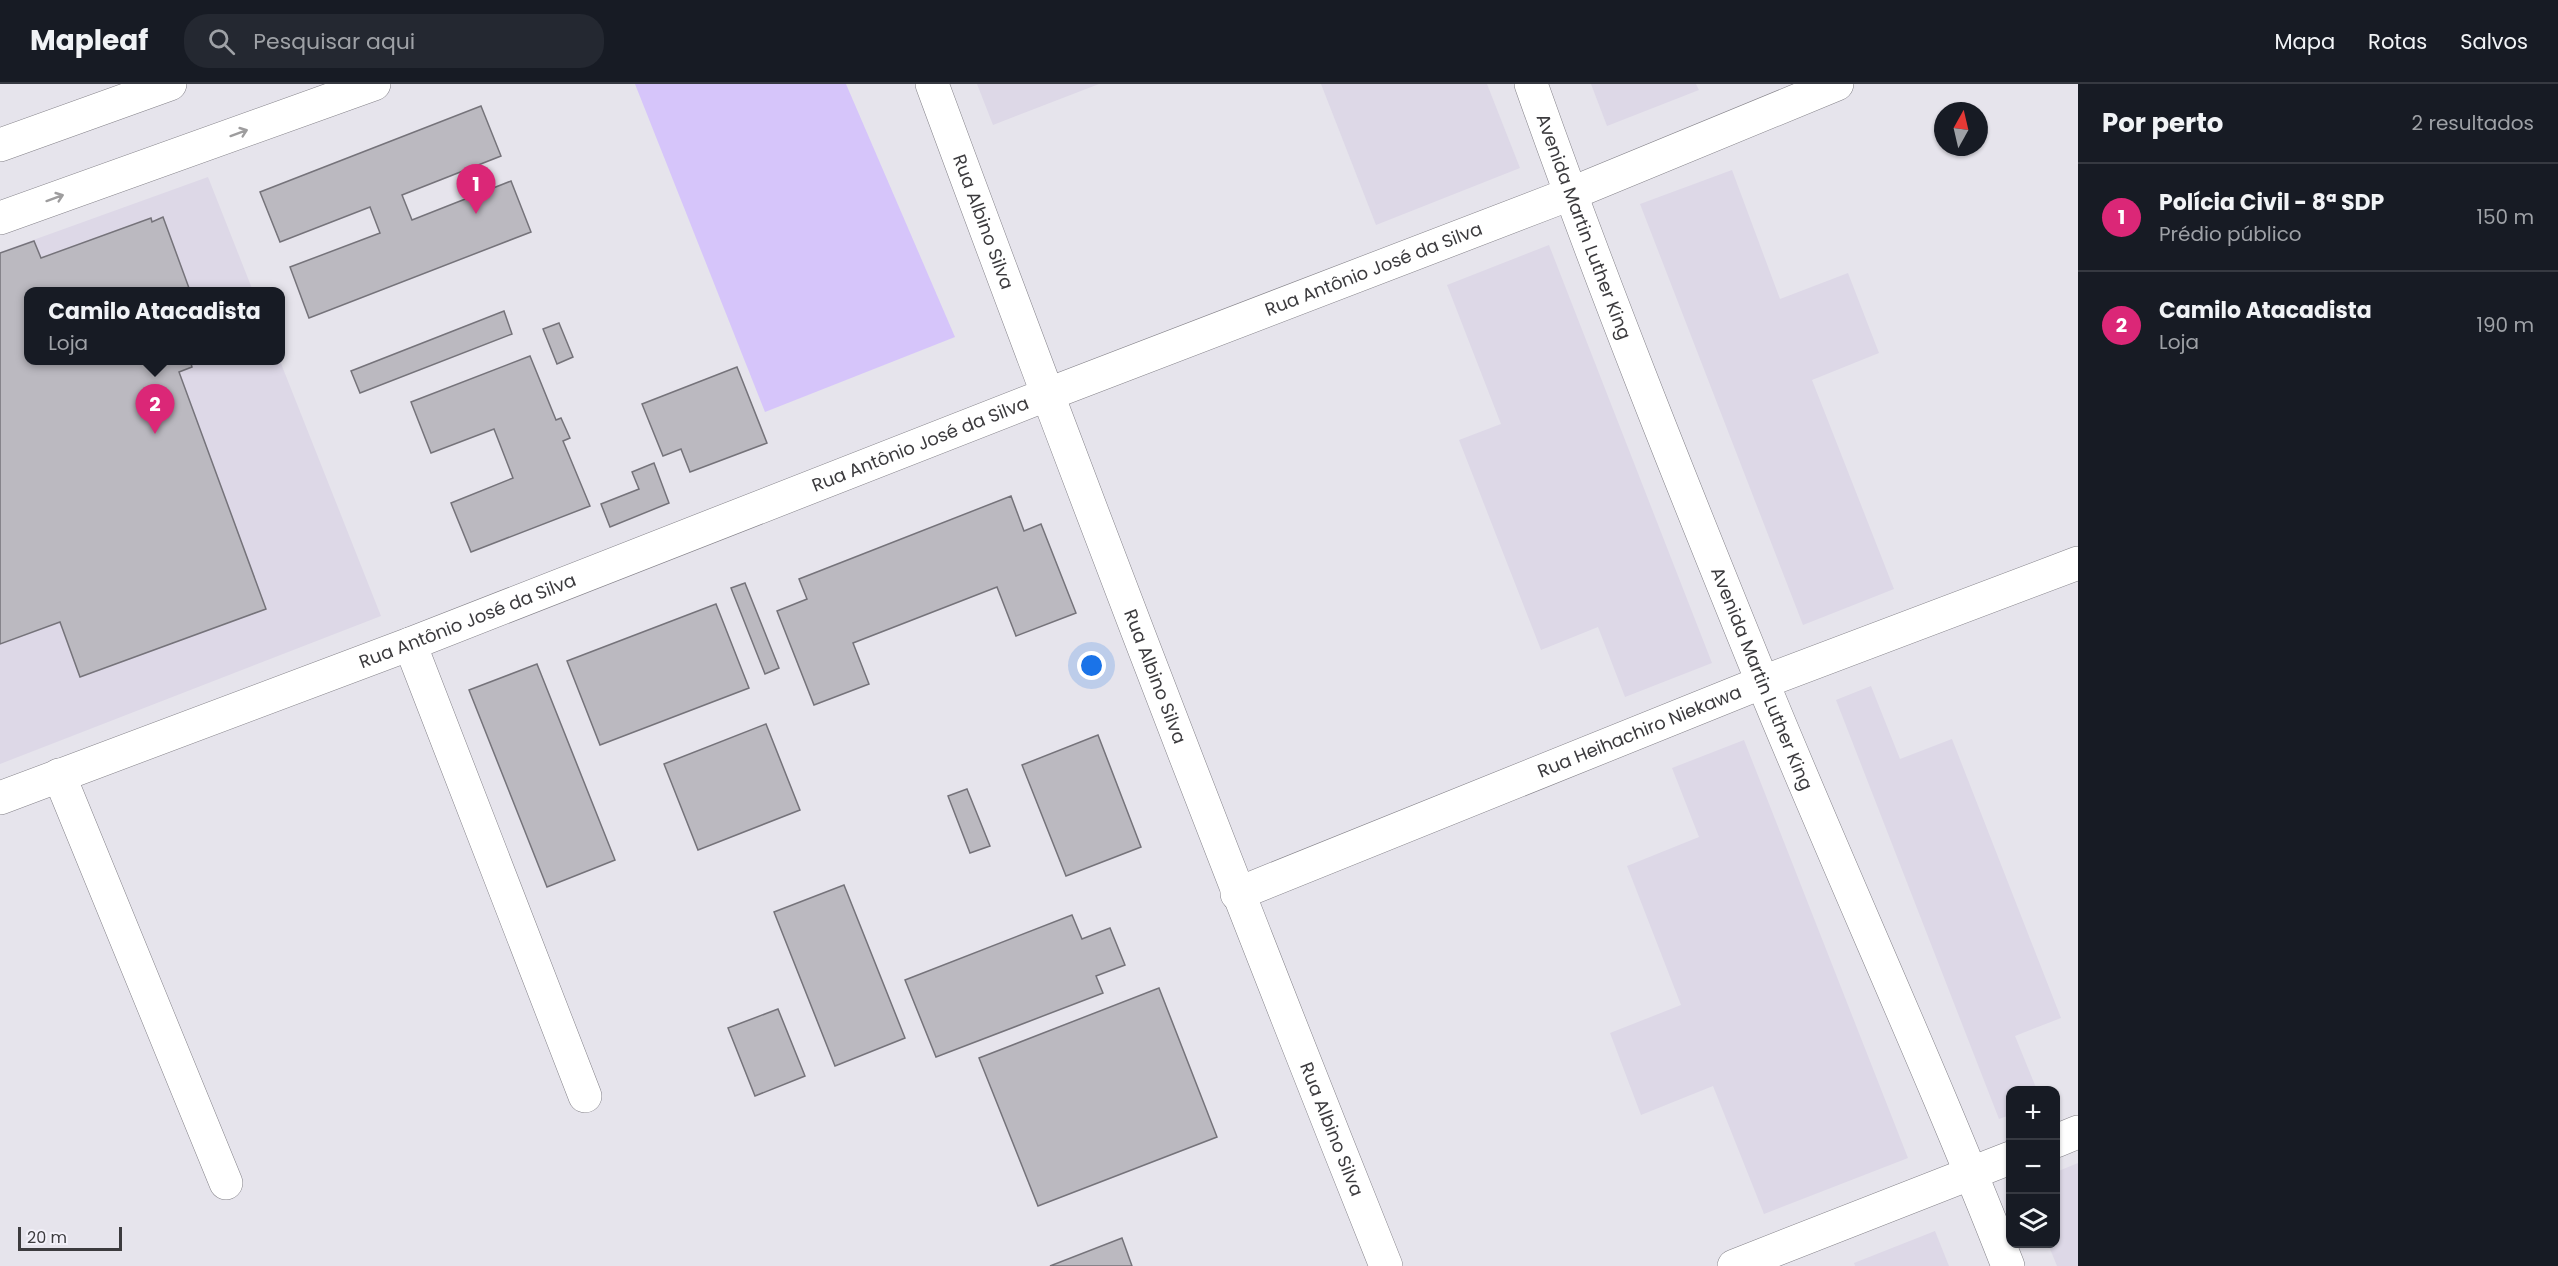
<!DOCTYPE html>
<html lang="pt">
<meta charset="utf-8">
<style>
:root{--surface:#171b24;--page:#242831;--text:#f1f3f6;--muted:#9ea1a6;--line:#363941;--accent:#db2777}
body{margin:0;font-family:Poppins,sans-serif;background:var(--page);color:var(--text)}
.controls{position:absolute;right:18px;bottom:18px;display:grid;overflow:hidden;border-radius:12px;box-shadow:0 2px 4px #0004}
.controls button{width:54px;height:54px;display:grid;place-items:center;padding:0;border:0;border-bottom:2px solid var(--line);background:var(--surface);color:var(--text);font:30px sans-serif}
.compass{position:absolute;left:1934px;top:18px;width:54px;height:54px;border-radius:50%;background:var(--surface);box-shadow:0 2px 4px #0004;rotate:8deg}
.scale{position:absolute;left:18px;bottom:15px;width:104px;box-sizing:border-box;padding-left:6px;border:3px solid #3c3b3e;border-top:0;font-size:16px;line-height:21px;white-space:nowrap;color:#3c3b3e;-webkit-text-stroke:4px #f3f1f9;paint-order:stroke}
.you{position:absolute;left:1092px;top:582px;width:21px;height:21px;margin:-15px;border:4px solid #fff;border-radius:50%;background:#1a73e8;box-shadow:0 0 0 9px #1a73e833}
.badge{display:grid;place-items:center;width:39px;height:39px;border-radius:50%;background:var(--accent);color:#fff;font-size:20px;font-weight:700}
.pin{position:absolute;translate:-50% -50px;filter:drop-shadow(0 2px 3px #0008)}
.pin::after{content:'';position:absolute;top:32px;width:21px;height:18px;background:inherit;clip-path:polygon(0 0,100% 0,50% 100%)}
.popup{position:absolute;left:24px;top:203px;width:261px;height:78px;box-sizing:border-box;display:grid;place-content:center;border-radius:12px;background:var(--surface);filter:drop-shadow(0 2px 4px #0005);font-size:20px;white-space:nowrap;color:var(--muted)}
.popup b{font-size:22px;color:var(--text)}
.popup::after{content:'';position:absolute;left:50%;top:100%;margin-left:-12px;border:12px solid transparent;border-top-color:var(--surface)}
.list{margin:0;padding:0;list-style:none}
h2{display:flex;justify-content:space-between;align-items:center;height:78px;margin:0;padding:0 24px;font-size:26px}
h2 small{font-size:20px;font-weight:400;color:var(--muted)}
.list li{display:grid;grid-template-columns:39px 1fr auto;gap:18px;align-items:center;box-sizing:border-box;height:108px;padding:0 24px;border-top:2px solid var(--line)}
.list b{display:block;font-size:22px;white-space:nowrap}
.list p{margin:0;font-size:20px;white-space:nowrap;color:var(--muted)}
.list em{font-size:20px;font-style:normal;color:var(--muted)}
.icon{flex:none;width:33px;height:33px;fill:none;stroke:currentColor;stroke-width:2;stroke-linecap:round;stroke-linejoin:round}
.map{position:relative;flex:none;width:2078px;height:1182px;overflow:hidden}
header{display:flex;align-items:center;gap:36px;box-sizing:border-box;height:84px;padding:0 30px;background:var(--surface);border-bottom:2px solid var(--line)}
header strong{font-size:28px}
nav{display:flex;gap:33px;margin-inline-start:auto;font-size:21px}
.search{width:420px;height:54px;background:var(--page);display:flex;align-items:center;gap:15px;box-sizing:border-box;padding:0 21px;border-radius:24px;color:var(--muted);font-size:22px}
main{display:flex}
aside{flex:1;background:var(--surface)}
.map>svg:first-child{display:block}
</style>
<header>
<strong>Mapleaf</strong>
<div class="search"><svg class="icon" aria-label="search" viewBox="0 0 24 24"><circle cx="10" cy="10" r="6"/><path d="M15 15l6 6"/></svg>Pesquisar aqui</div>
<nav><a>Mapa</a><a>Rotas</a><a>Salvos</a></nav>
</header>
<main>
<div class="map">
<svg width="2078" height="1182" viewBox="0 0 2078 1182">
<rect width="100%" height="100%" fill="#e6e4ec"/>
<!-- built -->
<g fill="#ddd8e7">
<polygon points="977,0 1099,0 993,41"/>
<polygon points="1321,0 1487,0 1520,84 1376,141"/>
<polygon points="1591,0 1696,0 1699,6 1607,42"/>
<polygon points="1732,86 1780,215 1848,189 1879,269 1812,296 1894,505 1803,541 1640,120"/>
<polygon points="208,93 253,207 29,208 29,276 280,277 381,532 0,680 0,168"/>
<polygon points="1549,161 1712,579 1625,613 1598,543 1541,566 1459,356 1501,340 1447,201"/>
<polygon points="1871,602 1900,675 1952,655 2061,934 2015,952 2037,1006 2010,1006 2010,1031 1999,1035 1836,616"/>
<polygon points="1744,656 1908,1074 1764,1130 1713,1002 1641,1031 1610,949 1681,921 1627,782 1699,753 1672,684"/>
<polygon points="2078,1079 2078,1182 2057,1182 2048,1160 2056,1160 2056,1088"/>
<polygon points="1935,1147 1949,1182 1855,1182 1854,1179"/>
</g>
<!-- green -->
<polygon fill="#d6c5fa" points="635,0 846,0 955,253 765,328"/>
<!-- building -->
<g fill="#bbb9c0" stroke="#75737a" stroke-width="1.5">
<polygon points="481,22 501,72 402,111 412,136 511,97 531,148 309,234 290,183 380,149 370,123 280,158 260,108"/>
<polygon points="163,133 189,204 179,208 29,208 29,276 190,276 192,283 179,288 266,525 80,593 60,538 0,560 0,169 34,157 41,174 151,134 152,138"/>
<polygon points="504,227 512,250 360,309 351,287"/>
<polygon points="559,239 573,273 557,280 543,245"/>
<polygon points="530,272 556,336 561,334 570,354 563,357 590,422 471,468 451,419 513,394 494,345 431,369 411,318"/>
<polygon points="737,283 767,359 690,388 681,365 663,372 642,320"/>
<polygon points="654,379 669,419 610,443 601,420 639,405 632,388"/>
<polygon points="1011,412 1024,447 1041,440 1076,529 1016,552 997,503 853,559 869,600 814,621 777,527 807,515 799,495"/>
<polygon points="745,499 779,584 765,590 731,504"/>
<polygon points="716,520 749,604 600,661 567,577"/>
<polygon points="537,580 615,776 547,803 469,606"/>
<polygon points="766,640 800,726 698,766 664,680"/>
<polygon points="1098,651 1141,763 1066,792 1022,681"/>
<polygon points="967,705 990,762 970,769 948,712"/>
<polygon points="844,801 905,954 835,982 774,828"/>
<polygon points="1072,831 1082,855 1110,844 1125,881 1096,892 1103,909 936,973 905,896"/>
<polygon points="1159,904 1217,1053 1038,1122 979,974"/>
<polygon points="778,925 805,992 755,1012 728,944"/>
<polygon points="1122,1154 1132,1182 1050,1182"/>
</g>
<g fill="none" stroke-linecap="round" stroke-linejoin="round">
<defs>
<g id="minor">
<path id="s1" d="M932 0C1078 396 1229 790 1386 1182"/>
<polyline points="410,560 585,1012"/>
<polyline points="59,691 226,1099"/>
<path id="s2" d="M0 714 410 560 1046 311 1570 110 1837 0"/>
<path id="s3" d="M1237 810 1763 598 2078 479"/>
<polyline points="2056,1057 2078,1048"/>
<polyline points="1734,1182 2010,1074"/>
</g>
<polyline id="tertiary" points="0,134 374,0"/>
<g id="secondary">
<path id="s4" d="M1531 0C1602 201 1682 400 1762 597 1842 793 1931 985 2008 1182"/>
</g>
<polyline id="primary" points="0,61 170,0"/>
</defs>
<!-- minor casing -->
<use href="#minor" stroke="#838188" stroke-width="34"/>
<!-- tertiary casing -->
<use href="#tertiary" stroke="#838188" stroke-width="34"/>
<!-- secondary casing -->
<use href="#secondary" stroke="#838188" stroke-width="34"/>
<!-- primary casing -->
<use href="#primary" stroke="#838188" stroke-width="34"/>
<!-- minor -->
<use href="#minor" stroke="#fff" stroke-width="33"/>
<!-- tertiary -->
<use href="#tertiary" stroke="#fff" stroke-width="33"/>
<!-- secondary -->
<use href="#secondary" stroke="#fff" stroke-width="33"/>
<!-- primary -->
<use href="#primary" stroke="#fff" stroke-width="33"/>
</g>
<!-- one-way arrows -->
<defs><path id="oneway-shaft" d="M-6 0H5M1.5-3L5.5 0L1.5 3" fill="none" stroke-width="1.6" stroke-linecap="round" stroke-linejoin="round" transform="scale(1.5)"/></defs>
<g stroke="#9e9d9e">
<use href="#oneway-shaft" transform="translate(239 49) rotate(-20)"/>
<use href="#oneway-shaft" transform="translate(55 114) rotate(-20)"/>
</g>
<g text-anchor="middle" stroke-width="4.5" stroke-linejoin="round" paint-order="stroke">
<!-- street labels -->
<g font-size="18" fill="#3c3b3e" stroke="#f3f1f9">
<text dy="6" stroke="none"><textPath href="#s1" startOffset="147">Rua Albino Silva</textPath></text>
<text dy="6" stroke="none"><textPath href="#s4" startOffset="152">Avenida Martin Luther King</textPath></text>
<text dy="6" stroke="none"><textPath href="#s2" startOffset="1472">Rua Antônio José da Silva</textPath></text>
<text dy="6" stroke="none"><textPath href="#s2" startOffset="986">Rua Antônio José da Silva</textPath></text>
<text dy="6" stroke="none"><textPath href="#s2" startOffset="500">Rua Antônio José da Silva</textPath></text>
<text dy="6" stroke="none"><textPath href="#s1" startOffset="633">Rua Albino Silva</textPath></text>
<text dy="6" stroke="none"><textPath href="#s4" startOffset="638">Avenida Martin Luther King</textPath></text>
<text dy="6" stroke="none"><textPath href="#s3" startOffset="434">Rua Heihachiro Niekawa</textPath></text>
<text dy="6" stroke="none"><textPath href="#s1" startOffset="1119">Rua Albino Silva</textPath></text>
</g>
</g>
</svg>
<div class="controls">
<button>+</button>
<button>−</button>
<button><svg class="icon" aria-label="layers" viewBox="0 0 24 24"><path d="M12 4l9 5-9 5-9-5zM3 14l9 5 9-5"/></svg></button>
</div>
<svg class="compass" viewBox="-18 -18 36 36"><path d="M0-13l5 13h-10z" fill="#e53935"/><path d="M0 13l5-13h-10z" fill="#9ea1a6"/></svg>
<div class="scale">20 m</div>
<div class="you"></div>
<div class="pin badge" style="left:476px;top:130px">1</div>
<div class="pin badge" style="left:155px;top:350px">2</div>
<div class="popup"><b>Camilo Atacadista</b>Loja</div>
</div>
<aside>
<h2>Por perto<small>2 resultados</small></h2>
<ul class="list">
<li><span class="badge">1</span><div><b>Polícia Civil - 8ª SDP</b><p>Prédio público</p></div><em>150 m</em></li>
<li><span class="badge">2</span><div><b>Camilo Atacadista</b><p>Loja</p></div><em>190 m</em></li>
</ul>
</aside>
</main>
